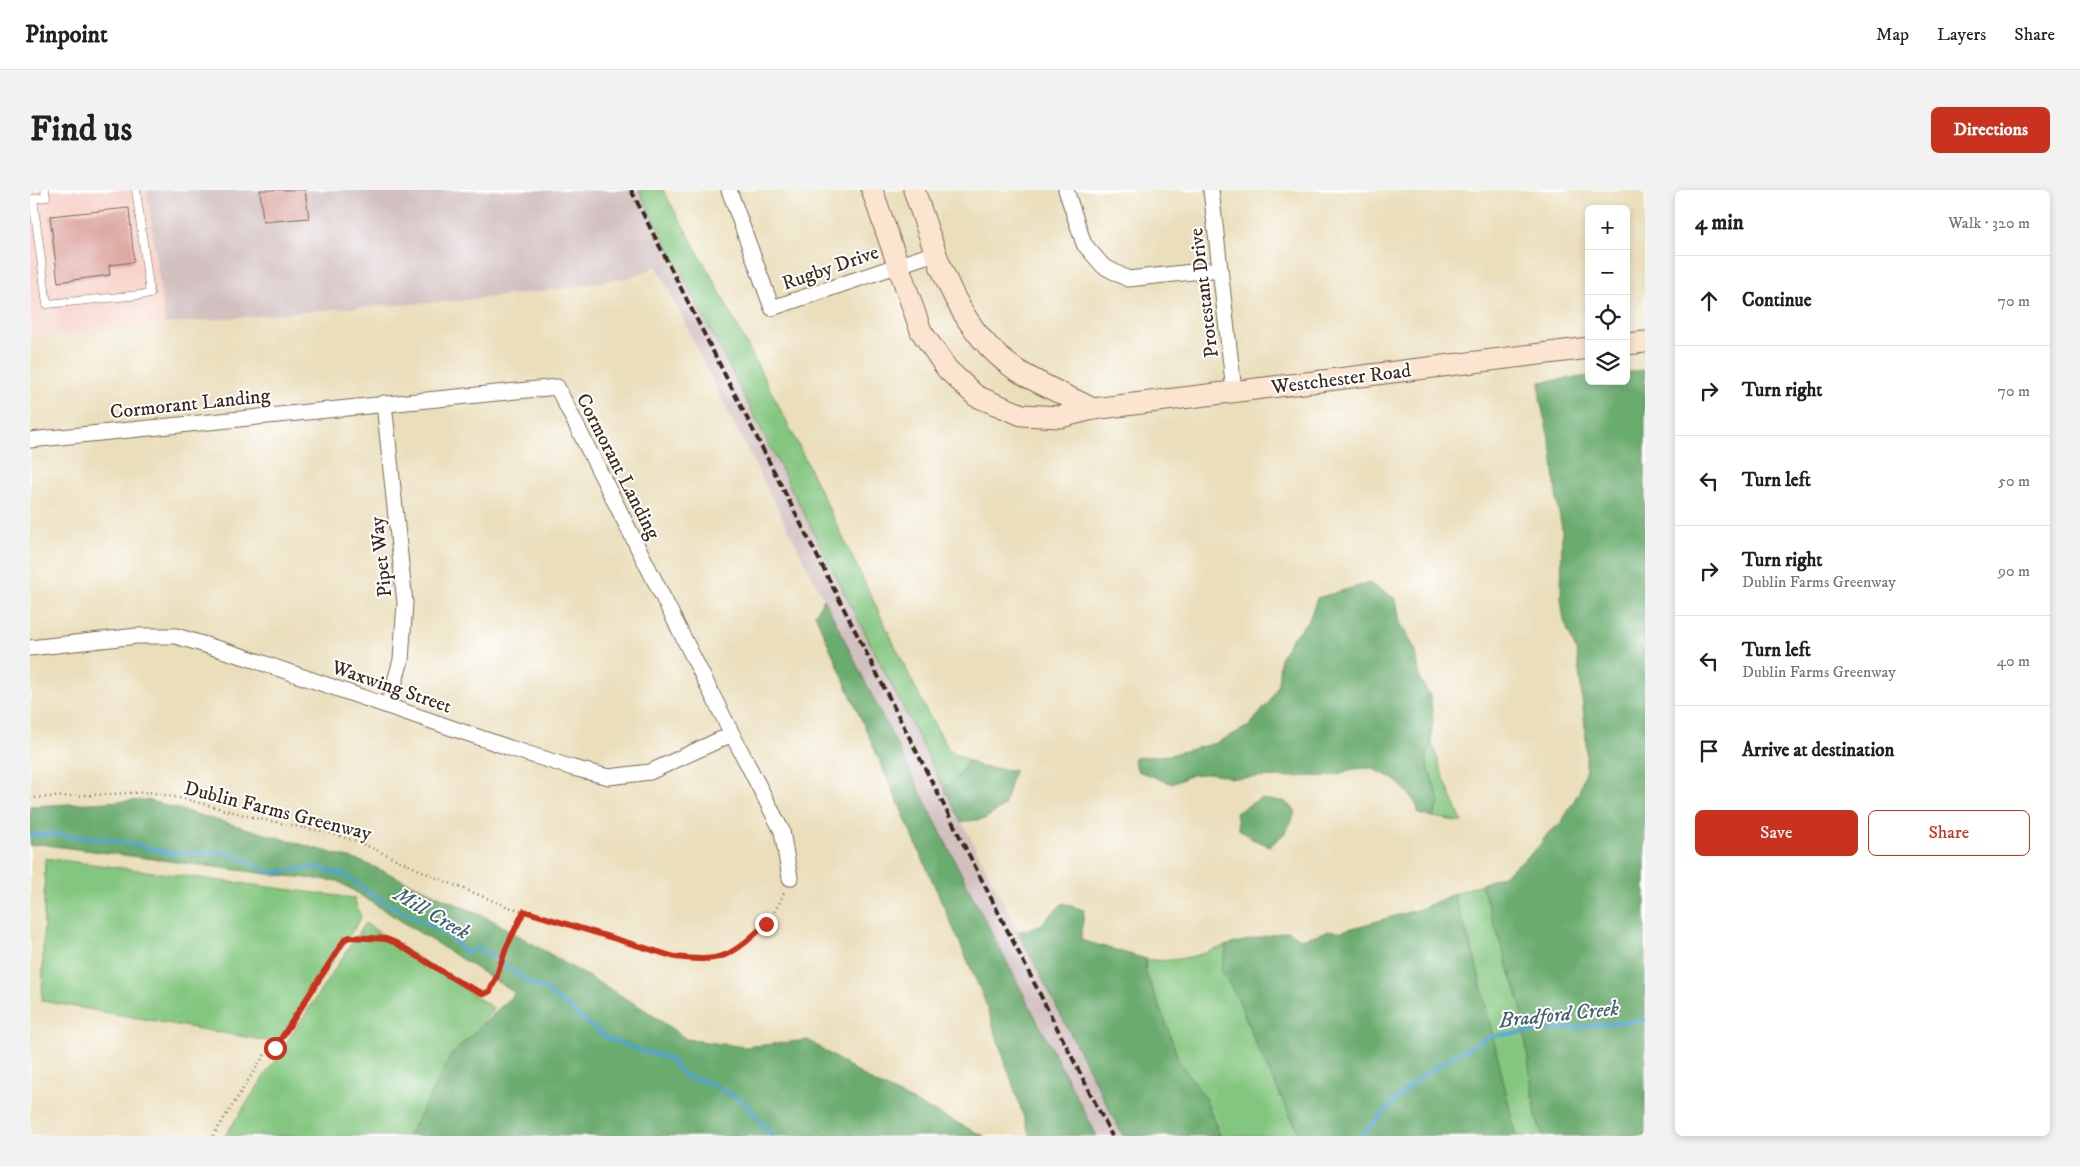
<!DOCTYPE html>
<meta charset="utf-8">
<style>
:root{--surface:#fff;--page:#f2f2f2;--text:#202124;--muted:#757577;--line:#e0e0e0;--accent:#c8321e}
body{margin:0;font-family:"IM FELL DW Pica",serif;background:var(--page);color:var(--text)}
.controls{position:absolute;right:15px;top:15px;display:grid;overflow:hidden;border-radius:8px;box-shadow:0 2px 8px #0003}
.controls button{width:45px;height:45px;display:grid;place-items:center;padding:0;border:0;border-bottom:1px solid var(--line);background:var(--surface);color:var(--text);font:25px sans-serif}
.stop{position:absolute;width:15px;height:15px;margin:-11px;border:4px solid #c8321e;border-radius:50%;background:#fff}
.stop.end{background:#c8321e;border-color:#fff;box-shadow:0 1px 5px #0008}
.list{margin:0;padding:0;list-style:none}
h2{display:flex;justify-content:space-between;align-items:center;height:65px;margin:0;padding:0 20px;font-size:21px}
h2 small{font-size:16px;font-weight:400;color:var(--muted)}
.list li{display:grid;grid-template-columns:32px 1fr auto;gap:15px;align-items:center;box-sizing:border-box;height:90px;padding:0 20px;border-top:1px solid var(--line)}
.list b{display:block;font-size:19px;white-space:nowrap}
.list p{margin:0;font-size:16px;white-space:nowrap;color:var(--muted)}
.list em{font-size:16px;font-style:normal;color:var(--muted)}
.actions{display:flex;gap:10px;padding:15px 20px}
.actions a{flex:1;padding:11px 0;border:1px solid var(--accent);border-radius:8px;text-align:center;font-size:18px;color:var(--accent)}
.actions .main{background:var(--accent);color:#fff}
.icon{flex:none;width:28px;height:28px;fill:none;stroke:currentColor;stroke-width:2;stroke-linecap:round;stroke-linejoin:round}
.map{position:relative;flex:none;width:1615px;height:946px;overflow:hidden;border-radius:8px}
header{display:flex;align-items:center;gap:30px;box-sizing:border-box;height:70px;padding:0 25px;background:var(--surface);border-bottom:1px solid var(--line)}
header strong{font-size:24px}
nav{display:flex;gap:28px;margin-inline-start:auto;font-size:18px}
.intro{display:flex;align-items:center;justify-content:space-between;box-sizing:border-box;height:120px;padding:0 30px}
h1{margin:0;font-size:35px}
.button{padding:12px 22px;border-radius:8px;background:var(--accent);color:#fff;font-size:18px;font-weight:700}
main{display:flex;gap:30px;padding:0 30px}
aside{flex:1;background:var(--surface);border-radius:8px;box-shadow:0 2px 8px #0003}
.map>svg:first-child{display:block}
</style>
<header>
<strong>Pinpoint</strong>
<nav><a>Map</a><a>Layers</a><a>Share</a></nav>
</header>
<div class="intro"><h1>Find us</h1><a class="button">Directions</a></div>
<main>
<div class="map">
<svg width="1615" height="946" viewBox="0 0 1615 946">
<rect width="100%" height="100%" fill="#fff"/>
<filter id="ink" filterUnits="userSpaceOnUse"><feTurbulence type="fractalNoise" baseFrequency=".02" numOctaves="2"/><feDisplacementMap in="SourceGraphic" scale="10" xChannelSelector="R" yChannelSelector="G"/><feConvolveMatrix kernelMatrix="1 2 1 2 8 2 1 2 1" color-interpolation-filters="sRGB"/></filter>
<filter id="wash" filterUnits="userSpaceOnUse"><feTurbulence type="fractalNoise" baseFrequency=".0096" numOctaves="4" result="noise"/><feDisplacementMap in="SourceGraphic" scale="20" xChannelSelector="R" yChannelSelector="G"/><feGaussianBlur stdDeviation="1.12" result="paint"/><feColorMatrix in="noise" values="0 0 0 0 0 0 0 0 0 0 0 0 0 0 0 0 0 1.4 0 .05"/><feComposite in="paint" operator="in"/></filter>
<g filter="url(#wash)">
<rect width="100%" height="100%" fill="#eadebb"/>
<!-- built -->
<polygon fill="#f7d1c8" points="0,0 117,0 135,134 0,148"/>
<!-- industrial -->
<polygon fill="#d2bfc0" points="117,0 609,0 1093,946 1067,946 940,701 850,518 700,226 627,76 605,86 539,98 429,111 305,119 135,134"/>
<!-- green -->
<g fill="#83c67f" stroke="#5f784e">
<polygon points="609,0 633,0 684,91 762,242 897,522 920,561 939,571 928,587 914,598"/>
<polygon points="1401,550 1415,591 1432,632 1403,627 1410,612 1396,571"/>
<polygon points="15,668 324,708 331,728 249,853 12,811"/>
<polygon points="1451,694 1491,816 1506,928 1513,946 1486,946 1444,765 1423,704"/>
<polygon points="335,733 463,818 377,946 195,946"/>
<path d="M1197 755 1191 780 1209 811 1228 859 1270 946H1190L1174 906 1149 872 1136 833 1115 781 1116 769C1141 774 1173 765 1197 755Z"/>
</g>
<!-- forest -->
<g fill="#6aab6e" stroke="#526a46">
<polygon points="1615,180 1615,946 1513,946 1506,928 1491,816 1451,694 1471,686 1493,671 1508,657 1518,643 1531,633 1549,602 1556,578 1556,546 1547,463 1534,431 1531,408 1532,339 1527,312 1522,261 1510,210 1510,192 1559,186 1559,191 1596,191 1596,182"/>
<polygon points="1339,393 1366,409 1370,432 1386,461 1390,490 1400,505 1403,529 1401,550 1396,571 1410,612 1403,627 1389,624 1386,614 1378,603 1364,589 1341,578 1323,579 1301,586 1202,588 1182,583 1162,585 1142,594 1108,581 1103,568 1139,565 1186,553 1219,536 1240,511 1248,495 1250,468 1262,448 1279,430 1287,408"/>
<polygon points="794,409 940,701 1067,946 1000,946 953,806 785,424"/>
<polygon points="939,571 951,577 984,580 974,616 955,629 931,632 914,598 928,587"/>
<path d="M1229 609C1238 609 1245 612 1254 611L1266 621 1255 643 1240 656 1222 649 1209 639 1206 623Z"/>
<polygon points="117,610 333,672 462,730 617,821 656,849 715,857 778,850 843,892 954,946 378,946 422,864 485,803 308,691 245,685 9,654 0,656 0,616"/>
<polygon points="1423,704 1444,765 1486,946 1270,946 1228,859 1209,811 1191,780 1197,755 1258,741 1271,749 1299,741 1312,741 1393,718"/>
<polygon points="1033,713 1054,720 1051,750 1116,769 1115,781 1136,833 1149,872 1174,906 1190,946 1093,946 988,742 1010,735"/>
</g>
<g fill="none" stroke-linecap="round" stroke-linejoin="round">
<!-- stream -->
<g stroke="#53a3cd" stroke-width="4">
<polyline points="0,645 26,644 87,651 140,663 198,663 243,683 284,677 317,686 345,707 419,746 435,763 448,758 505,796 515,799 577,848 612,861 638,868 655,886 681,894 713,911 742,946"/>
<polyline points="1331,946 1383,893 1422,866 1461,846 1615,830"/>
</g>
</g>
<g id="blocks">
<!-- building -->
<g fill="#dea8a3">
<polygon points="230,0 275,0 279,28 233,32"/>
<polygon points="99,18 104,72 79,75 80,85 28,92 20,26"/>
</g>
</g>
</g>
<g filter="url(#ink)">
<use href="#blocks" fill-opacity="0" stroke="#786955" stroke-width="1"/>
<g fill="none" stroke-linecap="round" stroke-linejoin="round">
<defs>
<polyline id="lane" points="15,0 16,7 3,9 17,114 120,104 106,0"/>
<g id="street">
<polyline points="699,0 742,118 905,63"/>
<polyline points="1036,0 1054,54 1073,76 1098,89 1190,79"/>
<polyline points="1181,0 1204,201"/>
<polyline points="354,213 375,413 371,470 358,516"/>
<polyline points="0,250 527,197 702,544 752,641 760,688"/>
<polyline points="0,458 107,446 146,446 215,467 480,558 543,578 579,587 620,582 702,544"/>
</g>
<g id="secondary">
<polyline points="842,0 891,141 917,179 946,206 992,225 1030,227 1063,219 1559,158"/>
<path d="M884 0C907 66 924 137 985 179 1008 194 1038 206 1063 219"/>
<polyline points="1596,154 1615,152"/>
</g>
</defs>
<!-- lane casing -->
<use href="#lane" stroke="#786955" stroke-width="9"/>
<!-- street casing -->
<use href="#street" stroke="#786955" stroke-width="17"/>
<!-- secondary casing -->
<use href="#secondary" stroke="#786955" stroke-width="23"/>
<!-- path -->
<g stroke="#786955" stroke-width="2.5" stroke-dasharray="1 4" stroke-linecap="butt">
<path d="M0 608 119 602 155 609 229 629 296 642 329 652 407 688 476 716 645 767C659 769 674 772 688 769 717 760 744 728 755 701"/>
<path d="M183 946 235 864 245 858 315 749C330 743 351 748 366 753L429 792 454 804 460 801 466 788 477 758 494 721"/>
</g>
<!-- lane -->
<use href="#lane" stroke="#fff" stroke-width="8"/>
<!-- street -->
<use href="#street" stroke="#fff" stroke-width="15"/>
<!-- secondary -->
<use href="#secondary" stroke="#fce5d0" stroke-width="21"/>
<!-- rail -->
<polyline stroke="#3b2a1e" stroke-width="4" stroke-dasharray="8 4" stroke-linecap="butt" points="601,0 1082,946"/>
</g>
</g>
<g fill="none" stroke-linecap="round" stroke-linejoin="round" filter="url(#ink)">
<!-- route -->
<path stroke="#c8321e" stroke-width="6" d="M245 858 315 749 320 747 356 749 366 753 429 792 454 804 460 801 466 788 476 758 494 721 645 767C693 773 701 766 736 734"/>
</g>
<g text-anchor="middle" stroke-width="4" stroke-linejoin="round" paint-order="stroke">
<!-- street labels -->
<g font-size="20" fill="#3b2a1e" stroke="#fff">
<text transform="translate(800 77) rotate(-19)" y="7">Rugby Drive</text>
<text transform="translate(1173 103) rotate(-97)" y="7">Protestant Drive</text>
<text transform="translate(1311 188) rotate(-7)" y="7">Westchester Road</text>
<text transform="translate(160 213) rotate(-6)" y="7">Cormorant Landing</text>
<text transform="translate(589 276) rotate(63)" y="7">Cormorant Landing</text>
<text transform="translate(350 367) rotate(-96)" y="7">Pipet Way</text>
<text transform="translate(362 496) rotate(19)" y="7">Waxwing Street</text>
<text transform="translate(248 620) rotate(14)" y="7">Dublin Farms Greenway</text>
</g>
<!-- water labels -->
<g font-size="21" font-style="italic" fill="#46606d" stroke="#fff">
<text transform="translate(402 723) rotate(30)" y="7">Mill Creek</text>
<text transform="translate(1529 824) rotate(-6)" y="7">Bradford Creek</text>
</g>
</g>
</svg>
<div class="controls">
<button>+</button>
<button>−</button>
<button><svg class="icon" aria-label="locate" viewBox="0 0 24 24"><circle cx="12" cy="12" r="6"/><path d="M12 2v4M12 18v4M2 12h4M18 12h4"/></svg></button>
<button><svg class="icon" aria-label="layers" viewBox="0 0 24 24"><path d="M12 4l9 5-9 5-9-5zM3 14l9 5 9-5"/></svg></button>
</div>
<div class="stop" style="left:245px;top:858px"></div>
<div class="stop end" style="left:736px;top:734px"></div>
</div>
<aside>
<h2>4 min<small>Walk · 320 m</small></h2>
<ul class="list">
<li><svg class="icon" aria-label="ahead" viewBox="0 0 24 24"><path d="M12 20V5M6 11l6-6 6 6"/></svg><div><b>Continue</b></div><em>70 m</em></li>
<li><svg class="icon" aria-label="right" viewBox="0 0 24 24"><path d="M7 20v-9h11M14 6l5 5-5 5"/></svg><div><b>Turn right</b></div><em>70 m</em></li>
<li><svg class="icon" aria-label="left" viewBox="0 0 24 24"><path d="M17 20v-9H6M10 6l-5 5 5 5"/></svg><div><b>Turn left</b></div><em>50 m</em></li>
<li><svg class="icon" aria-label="right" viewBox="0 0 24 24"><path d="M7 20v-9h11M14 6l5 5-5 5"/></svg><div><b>Turn right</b><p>Dublin Farms Greenway</p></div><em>90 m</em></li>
<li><svg class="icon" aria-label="left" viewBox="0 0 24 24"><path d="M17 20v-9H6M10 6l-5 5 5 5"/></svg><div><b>Turn left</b><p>Dublin Farms Greenway</p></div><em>40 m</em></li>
<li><svg class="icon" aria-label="arrive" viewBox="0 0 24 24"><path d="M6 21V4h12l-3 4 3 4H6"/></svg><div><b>Arrive at destination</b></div></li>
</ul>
<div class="actions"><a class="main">Save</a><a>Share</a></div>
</aside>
</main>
